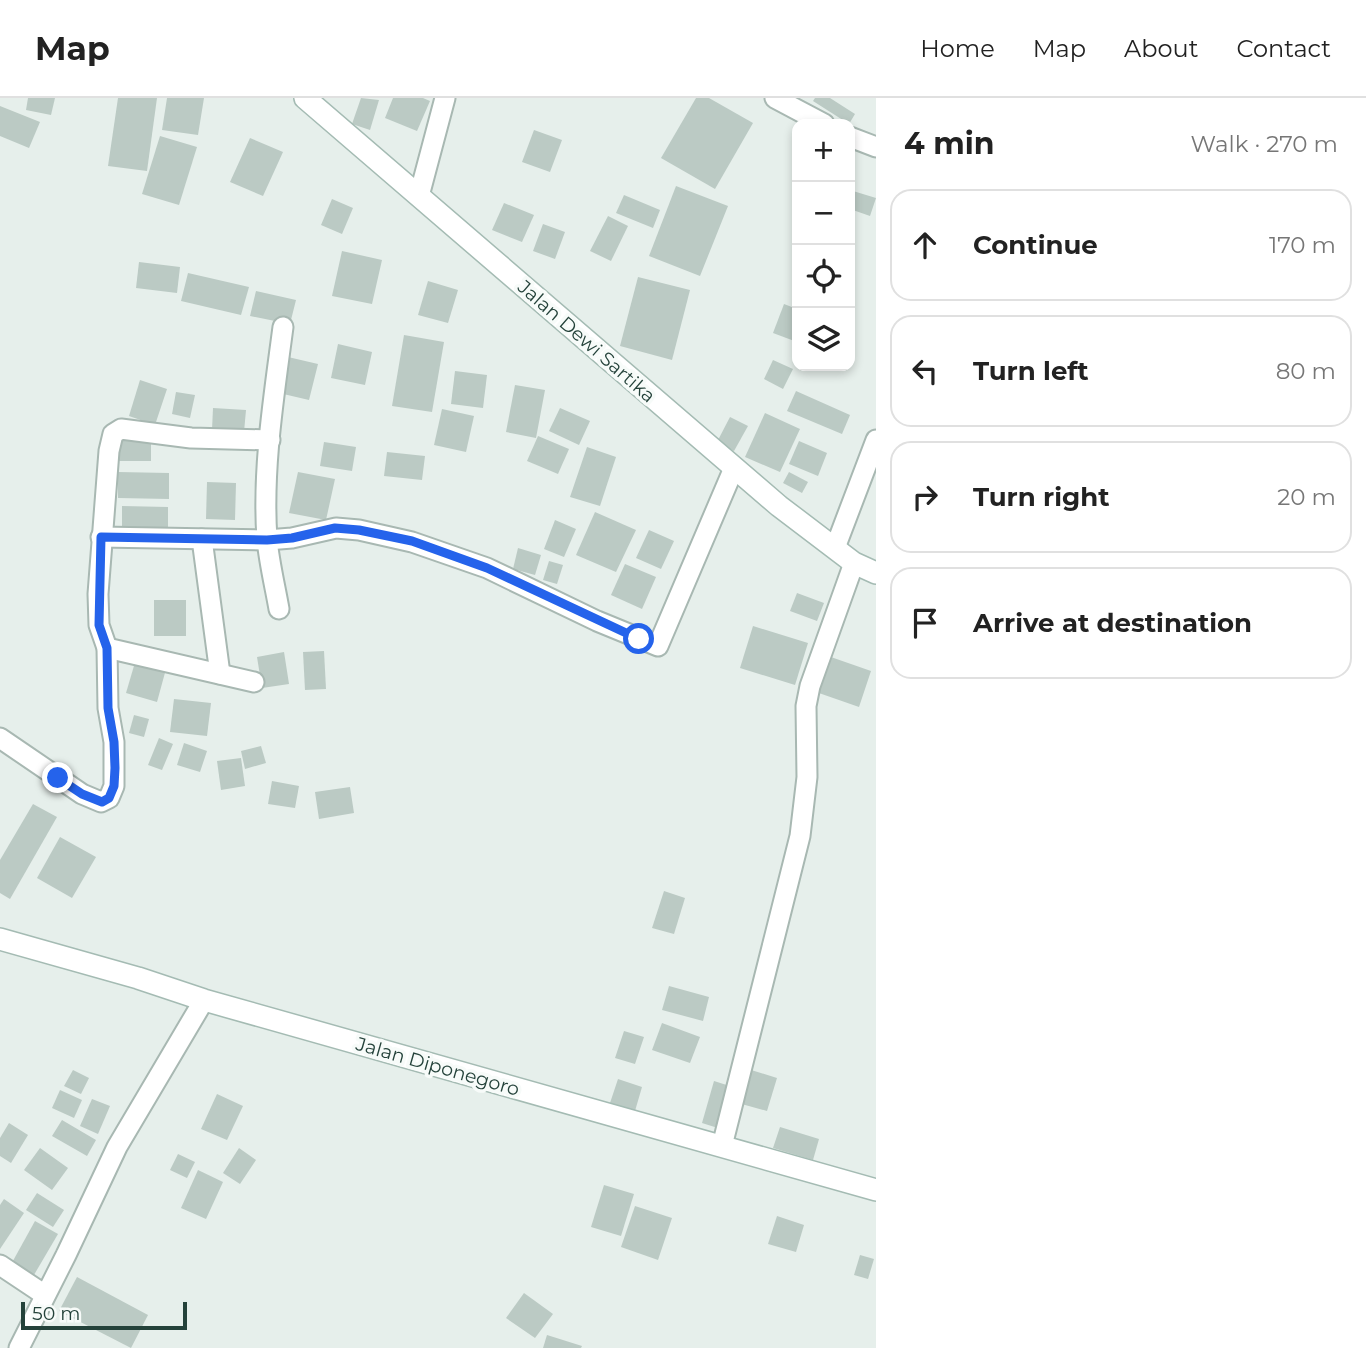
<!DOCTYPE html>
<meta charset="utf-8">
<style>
:root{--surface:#fff;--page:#f6f6f6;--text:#222;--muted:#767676;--line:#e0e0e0}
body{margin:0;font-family:Montserrat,sans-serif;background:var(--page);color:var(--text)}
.controls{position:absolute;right:21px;top:21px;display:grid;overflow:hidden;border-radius:14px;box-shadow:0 4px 10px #0003}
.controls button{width:63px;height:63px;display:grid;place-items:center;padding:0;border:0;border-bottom:2px solid var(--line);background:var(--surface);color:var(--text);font:35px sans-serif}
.scale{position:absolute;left:21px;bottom:18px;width:166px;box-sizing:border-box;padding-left:7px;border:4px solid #24423a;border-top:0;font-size:19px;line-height:24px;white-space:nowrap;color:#24423a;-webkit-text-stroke:5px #f7fbf9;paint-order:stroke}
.stop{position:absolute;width:21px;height:21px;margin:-16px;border:5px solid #2563eb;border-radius:50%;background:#fff}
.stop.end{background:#2563eb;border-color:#fff;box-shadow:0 2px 7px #0008}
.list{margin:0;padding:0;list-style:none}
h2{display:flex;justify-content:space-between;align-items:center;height:91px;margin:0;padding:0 28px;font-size:30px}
h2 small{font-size:23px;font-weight:400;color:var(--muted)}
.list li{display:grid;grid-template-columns:46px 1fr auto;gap:21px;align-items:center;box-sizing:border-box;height:112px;margin:0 14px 14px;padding:0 14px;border:2px solid var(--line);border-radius:21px}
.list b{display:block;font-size:26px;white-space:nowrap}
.list em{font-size:23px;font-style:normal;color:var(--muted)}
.icon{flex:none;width:38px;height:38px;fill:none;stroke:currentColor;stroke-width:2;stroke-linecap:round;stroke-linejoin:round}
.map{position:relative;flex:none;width:876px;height:1250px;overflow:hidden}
header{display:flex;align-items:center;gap:42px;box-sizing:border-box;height:98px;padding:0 35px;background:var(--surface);border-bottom:2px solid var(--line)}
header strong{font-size:33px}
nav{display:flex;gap:38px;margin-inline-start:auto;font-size:24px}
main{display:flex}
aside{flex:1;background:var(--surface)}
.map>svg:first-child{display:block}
</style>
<header>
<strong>Map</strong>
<nav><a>Home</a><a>Map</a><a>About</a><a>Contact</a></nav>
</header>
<main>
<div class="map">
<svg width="876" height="1250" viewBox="0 0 876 1250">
<rect width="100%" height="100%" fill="#e6efeb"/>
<!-- building -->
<g fill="#bbcac4">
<polygon points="28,0 55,0 51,17 26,12"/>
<polygon points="118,0 157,0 147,73 108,68"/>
<polygon points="167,0 204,0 198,37 162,32"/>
<polygon points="361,0 379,2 370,32 352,26"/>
<polygon points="393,0 423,0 430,3 417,33 385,20"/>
<polygon points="696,0 709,0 753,25 715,91 661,60"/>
<polygon points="815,0 830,0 855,16 849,26 813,3"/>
<polygon points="0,8 40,24 29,50 0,38"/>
<polygon points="534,32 562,42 550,74 522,64"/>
<polygon points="160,38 197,49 179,107 142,96"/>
<polygon points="250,40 283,54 263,98 230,84"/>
<polygon points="676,88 728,108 700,178 649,158"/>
<polygon points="853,93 876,100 870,118 850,111"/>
<polygon points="624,97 660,112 653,130 616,115"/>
<polygon points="332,101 353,110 342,136 321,127"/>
<polygon points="504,105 534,117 522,144 492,132"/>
<polygon points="608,118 628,128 611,163 590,153"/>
<polygon points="543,126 565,134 555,161 533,153"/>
<polygon points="342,153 382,162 372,206 332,198"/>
<polygon points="139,164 180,169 177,195 136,190"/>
<polygon points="188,175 249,189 241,217 181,203"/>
<polygon points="638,179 690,192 672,262 620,248"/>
<polygon points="428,183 458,192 448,225 418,217"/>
<polygon points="256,193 296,202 290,226 250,218"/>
<polygon points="784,206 797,211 797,244 773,235"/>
<polygon points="404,237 444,244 432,314 392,308"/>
<polygon points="338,246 372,254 365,287 331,280"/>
<polygon points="288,259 318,266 309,302 279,295"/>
<polygon points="773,262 793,271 783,291 764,281"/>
<polygon points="455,273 487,277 483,310 451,306"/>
<polygon points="140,282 167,291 155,327 129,318"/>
<polygon points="515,287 545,292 536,340 506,334"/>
<polygon points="796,293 850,317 842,336 787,313"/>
<polygon points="176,294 195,297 190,320 172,316"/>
<polygon points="213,310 246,312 244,334 212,332"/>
<polygon points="560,310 590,323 579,347 549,333"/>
<polygon points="442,311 474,318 466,354 434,347"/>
<polygon points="765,315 800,331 780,374 745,359"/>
<polygon points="730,319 748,328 734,353 717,344"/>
<polygon points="538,338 569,351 558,376 527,363"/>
<rect x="119" y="341" width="32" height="22"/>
<polygon points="799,343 827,355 818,378 789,366"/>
<polygon points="324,344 356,349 352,373 320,368"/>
<polygon points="587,349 616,359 600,408 570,399"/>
<polygon points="387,354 425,358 422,382 384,378"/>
<polygon points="118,374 169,375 169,401 118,400"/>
<polygon points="298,374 335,381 326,422 289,415"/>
<polygon points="789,374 808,384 802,395 783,385"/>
<polygon points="207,384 236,385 235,422 206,421"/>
<polygon points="122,408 168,409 168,435 122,434"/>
<polygon points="595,414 636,432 616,474 576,457"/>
<polygon points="555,422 576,431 564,459 544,451"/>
<polygon points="649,432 674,443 661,471 636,460"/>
<polygon points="518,450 541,457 535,477 513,471"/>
<polygon points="549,463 563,467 557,486 543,482"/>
<polygon points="625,466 656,479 642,511 611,497"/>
<polygon points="797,495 824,505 817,523 790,513"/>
<rect x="154" y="502" width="32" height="36"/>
<polygon points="753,528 808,545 795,587 740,570"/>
<polygon points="324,553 326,591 305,592 303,554"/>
<polygon points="284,554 289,586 262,590 257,559"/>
<polygon points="828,558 871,573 859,609 816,594"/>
<polygon points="136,561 166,571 157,604 126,595"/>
<polygon points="174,601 211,605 207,638 170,634"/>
<polygon points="134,617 149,621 144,639 129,635"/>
<polygon points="159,640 173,646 162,672 148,667"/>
<polygon points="184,645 207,653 200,674 177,667"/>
<polygon points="261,648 266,665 245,671 241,653"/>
<polygon points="241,660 245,688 221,692 217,663"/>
<polygon points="272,683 299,688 295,710 268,706"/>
<polygon points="350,689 354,715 319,721 315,694"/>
<polygon points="33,706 57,719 10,801 0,795 0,762"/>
<polygon points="60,739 96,759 72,800 37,780"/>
<polygon points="664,793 685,800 674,836 652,830"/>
<polygon points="669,888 709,899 703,923 662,912"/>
<polygon points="662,925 700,939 690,965 652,952"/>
<polygon points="624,933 644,939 635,966 615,960"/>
<polygon points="748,971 777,980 767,1013 738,1005"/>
<polygon points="73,972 89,980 81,996 64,988"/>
<polygon points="618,981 642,989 635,1013 610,1005"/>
<polygon points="714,983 733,989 721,1031 702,1025"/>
<polygon points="60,992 82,1002 74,1020 52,1010"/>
<polygon points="217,996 243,1008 227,1042 201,1031"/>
<polygon points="92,1001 110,1008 98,1036 80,1028"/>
<polygon points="62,1022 96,1042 87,1058 52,1038"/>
<polygon points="9,1025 28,1037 11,1065 0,1058 0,1040"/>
<polygon points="780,1029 819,1041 813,1062 773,1050"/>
<polygon points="40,1050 68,1070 52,1092 24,1072"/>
<polygon points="239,1050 256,1062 240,1086 223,1075"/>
<polygon points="178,1056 195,1064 187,1080 170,1072"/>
<polygon points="198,1072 223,1084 206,1121 181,1110"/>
<polygon points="604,1087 634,1096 621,1138 591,1129"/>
<polygon points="37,1095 64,1112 53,1129 26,1112"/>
<polygon points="4,1101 24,1115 0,1151 0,1107"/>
<polygon points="635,1108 672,1120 658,1162 621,1149"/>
<polygon points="777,1118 804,1127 796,1154 768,1146"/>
<polygon points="35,1123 58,1136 31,1182 9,1170"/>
<polygon points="860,1157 874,1161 868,1181 854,1177"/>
<polygon points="77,1179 148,1217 131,1250 59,1213"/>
<polygon points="524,1195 553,1216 535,1240 506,1220"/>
<polygon points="547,1237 582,1248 581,1250 543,1250"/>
</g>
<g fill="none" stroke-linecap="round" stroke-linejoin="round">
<defs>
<g id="street">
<polyline points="775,0 824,26"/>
<polyline points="850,39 876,49"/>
<polyline points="419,98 445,0"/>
<polyline points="101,439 267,442 292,440 336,430 359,432 412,444 487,470 597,523 658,548 734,370"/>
<polyline points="202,441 220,576"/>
<polyline points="835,450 876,342"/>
<path d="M279 511C275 488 269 464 267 441 262 371 274 298 283 229"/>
<polyline points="107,550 254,584"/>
<polyline points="0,640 82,696 101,704 109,700 114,688 114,644 108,610 107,550 99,527 98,496 109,353 113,336 121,331 191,340 270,342"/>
<polyline points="722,1048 800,738 807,679 806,608 810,588 854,465"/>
<polyline points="0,1167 45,1197"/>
<polyline points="19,1250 66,1157 117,1049 204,902"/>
</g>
<g id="secondary">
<polyline points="305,0 779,408 854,465 876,475"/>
<polyline points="0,841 138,880 204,902 876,1092"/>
</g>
</defs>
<!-- street casing -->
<use href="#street" stroke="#a8b8b2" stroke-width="23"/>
<!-- secondary casing -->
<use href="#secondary" stroke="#a4bbb3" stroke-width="24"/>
<!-- street -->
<use href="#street" stroke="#fff" stroke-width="19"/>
<!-- secondary -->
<use href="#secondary" stroke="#fff" stroke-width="21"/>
</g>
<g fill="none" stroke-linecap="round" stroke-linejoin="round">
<!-- route -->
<polyline stroke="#2563eb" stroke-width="9" points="58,680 82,696 102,704 109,700 114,688 115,670 114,644 108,610 107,550 99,527 101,439 267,442 292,440 335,430 359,432 412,443 487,470 639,541"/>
</g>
<g text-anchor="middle" stroke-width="7" stroke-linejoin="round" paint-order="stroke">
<!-- street labels -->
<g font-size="19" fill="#24423a" stroke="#f7fbf9">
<text transform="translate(587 243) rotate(41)" y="7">Jalan Dewi Sartika</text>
<text transform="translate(438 968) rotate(16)" y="7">Jalan Diponegoro</text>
</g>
</g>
</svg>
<div class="controls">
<button>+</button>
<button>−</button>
<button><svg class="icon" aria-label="locate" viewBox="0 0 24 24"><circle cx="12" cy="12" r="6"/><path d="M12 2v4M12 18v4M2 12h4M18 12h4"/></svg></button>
<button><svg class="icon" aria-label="layers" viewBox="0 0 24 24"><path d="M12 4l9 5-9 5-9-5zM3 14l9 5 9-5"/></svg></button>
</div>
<div class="scale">50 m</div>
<div class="stop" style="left:639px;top:541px"></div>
<div class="stop end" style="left:58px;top:680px"></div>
</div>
<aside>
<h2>4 min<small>Walk · 270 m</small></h2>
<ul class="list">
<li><svg class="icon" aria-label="ahead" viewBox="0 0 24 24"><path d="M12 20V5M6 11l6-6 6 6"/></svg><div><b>Continue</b></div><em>170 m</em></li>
<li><svg class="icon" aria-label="left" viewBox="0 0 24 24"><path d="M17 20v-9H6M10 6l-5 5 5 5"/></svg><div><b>Turn left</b></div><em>80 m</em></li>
<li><svg class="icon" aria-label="right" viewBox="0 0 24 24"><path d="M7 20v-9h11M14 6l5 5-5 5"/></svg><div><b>Turn right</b></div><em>20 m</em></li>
<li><svg class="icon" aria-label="arrive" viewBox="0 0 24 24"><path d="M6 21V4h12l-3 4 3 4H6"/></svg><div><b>Arrive at destination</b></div></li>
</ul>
</aside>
</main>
